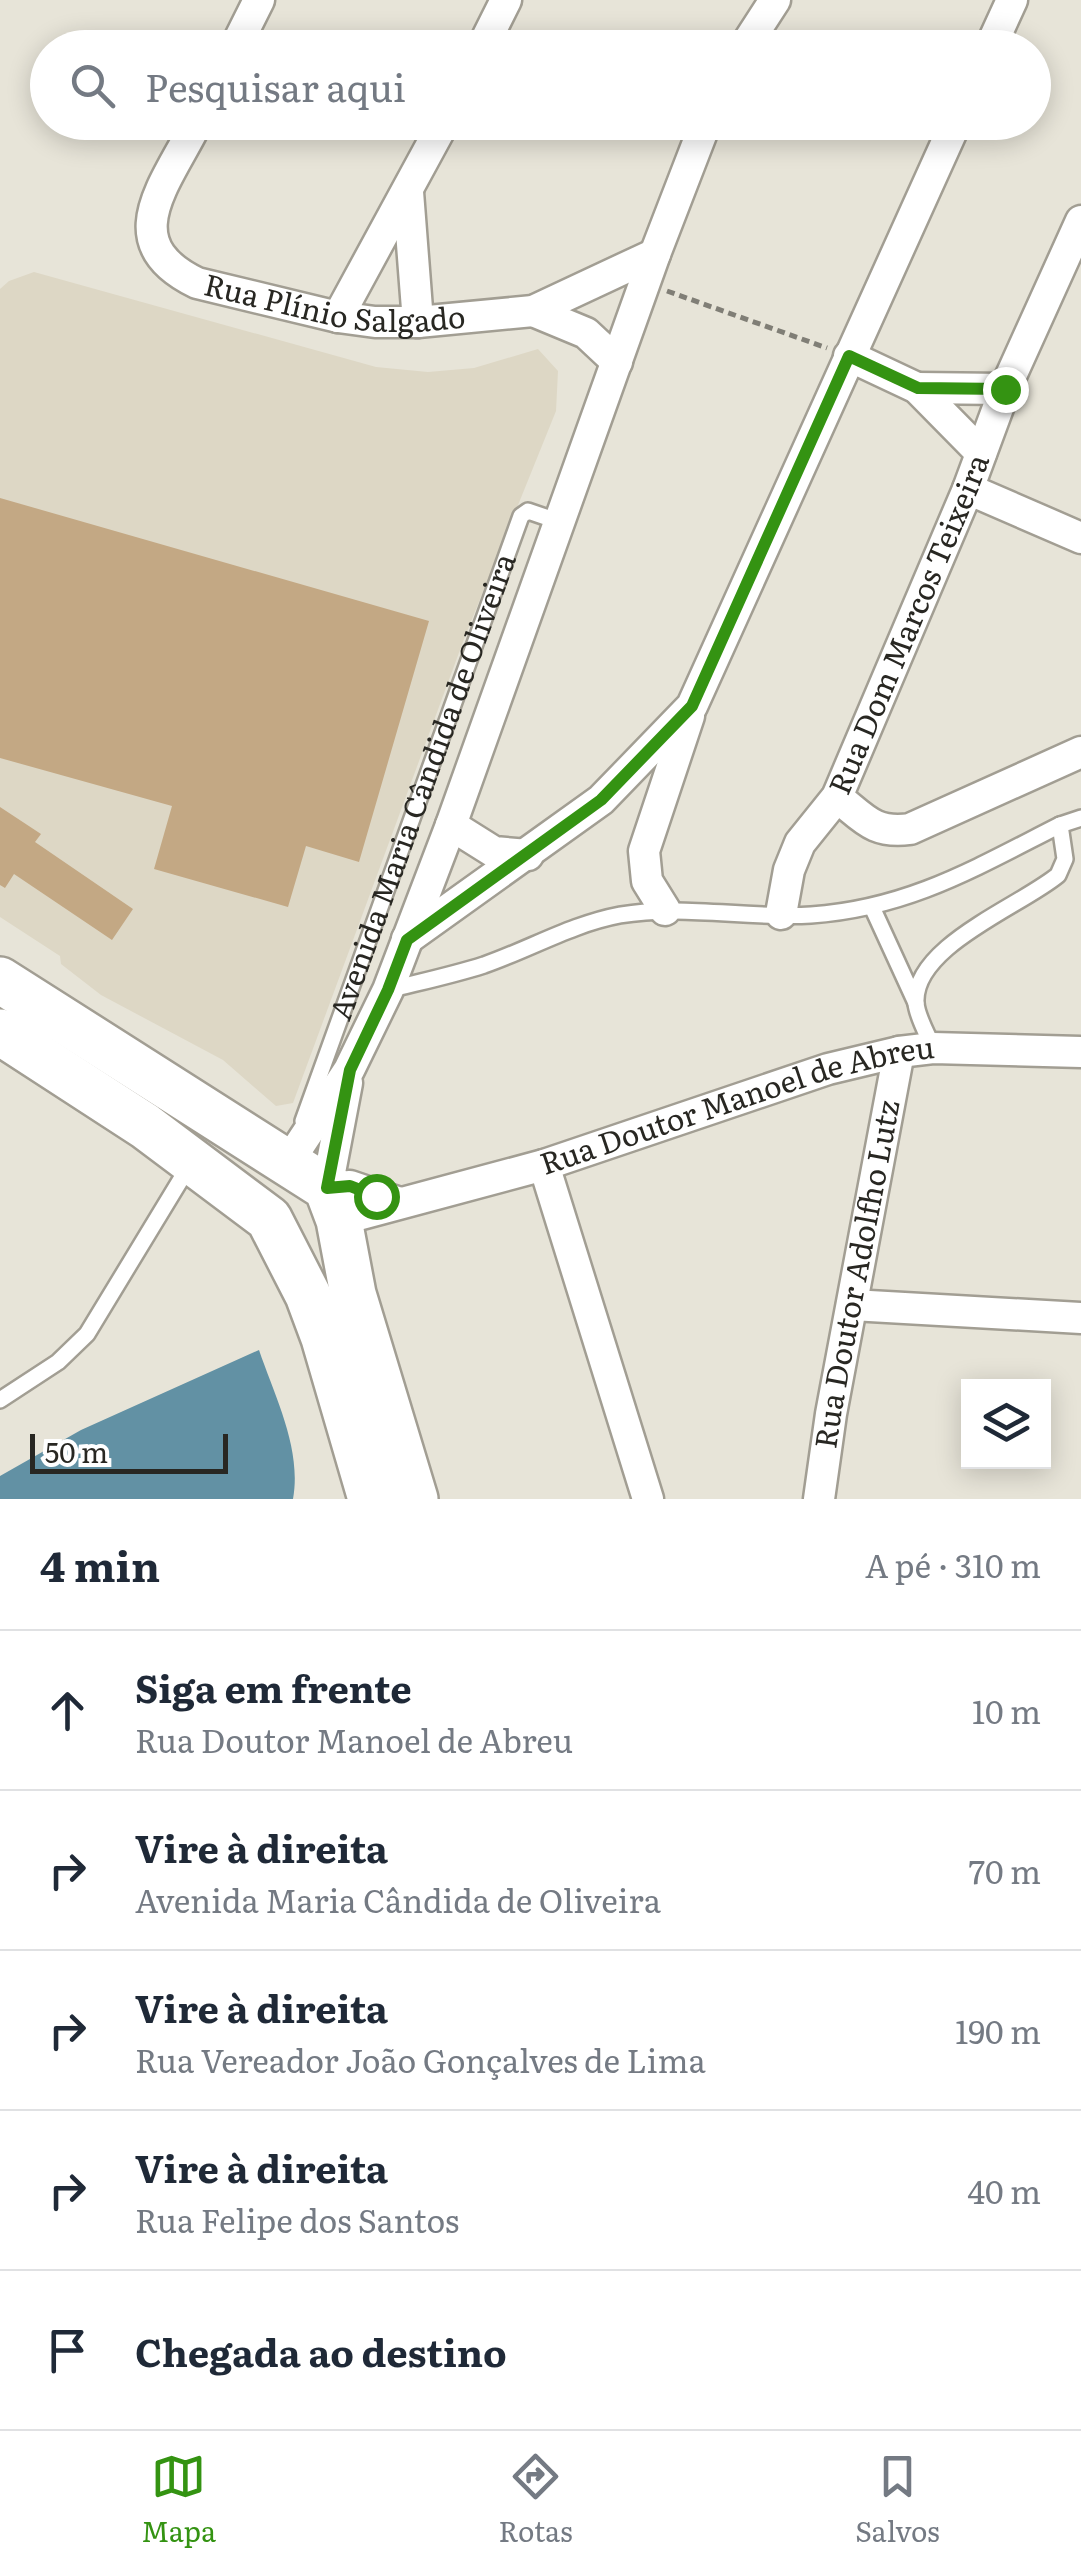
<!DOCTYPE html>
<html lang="pt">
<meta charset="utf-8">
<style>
:root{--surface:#fff;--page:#f6f6f7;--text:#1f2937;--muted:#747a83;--line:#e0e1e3;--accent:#349312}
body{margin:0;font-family:Literata,serif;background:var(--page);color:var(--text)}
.controls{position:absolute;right:30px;bottom:30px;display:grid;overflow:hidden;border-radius:0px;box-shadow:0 5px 25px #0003}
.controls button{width:90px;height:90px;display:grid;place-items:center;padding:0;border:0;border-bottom:2px solid var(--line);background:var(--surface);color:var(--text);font:50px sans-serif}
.scale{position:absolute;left:30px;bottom:25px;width:198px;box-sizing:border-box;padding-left:10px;border:5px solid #282722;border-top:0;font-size:28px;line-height:35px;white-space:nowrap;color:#282722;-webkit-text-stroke:8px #fff;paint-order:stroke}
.stop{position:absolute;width:30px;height:30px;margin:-22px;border:8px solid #349312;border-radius:50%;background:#fff}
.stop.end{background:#349312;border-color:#fff;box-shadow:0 2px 10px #0008}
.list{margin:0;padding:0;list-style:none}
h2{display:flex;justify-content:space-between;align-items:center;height:130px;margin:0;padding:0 40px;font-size:42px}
h2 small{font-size:32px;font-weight:400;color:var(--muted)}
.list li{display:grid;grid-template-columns:65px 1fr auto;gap:30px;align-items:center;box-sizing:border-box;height:160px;padding:0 40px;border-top:2px solid var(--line)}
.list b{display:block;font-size:38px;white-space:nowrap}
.list p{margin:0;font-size:32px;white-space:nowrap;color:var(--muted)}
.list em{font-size:32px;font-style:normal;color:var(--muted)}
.icon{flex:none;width:55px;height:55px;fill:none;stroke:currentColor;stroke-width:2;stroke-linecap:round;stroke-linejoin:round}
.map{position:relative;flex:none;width:1081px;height:1499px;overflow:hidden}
.search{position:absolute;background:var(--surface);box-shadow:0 5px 25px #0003;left:30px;right:30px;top:30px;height:110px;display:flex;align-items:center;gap:25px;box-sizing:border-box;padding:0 35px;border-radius:55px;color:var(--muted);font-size:38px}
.sheet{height:930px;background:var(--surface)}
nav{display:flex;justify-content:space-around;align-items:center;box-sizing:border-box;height:140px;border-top:2px solid var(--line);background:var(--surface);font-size:28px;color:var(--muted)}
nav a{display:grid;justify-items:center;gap:5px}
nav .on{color:var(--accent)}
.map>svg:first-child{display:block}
</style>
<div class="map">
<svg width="1081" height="1499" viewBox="0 0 1081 1499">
<rect width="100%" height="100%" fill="#e7e4d8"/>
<!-- built -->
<polygon fill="#ddd7c5" points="34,272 376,367 428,372 474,368 538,349 558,371 556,411 464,639 293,1103 276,1106 223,1060 101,995 61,964 60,956 0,917 0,289 9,281"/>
<!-- water -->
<path fill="#6291a4" d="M259 1350C275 1397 302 1449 293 1499H0V1476L81 1430Z"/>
<!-- building -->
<g fill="#c3a884">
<polygon points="0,498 429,621 359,862 306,846 288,907 154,869 172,806 0,758"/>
<polygon points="0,807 41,834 35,842 133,909 112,940 14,874 5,888 0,885"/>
</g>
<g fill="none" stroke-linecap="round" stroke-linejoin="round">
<defs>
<g id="lane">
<polyline points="872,907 916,1003"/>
<path d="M388 990C420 982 453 975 484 965 530 949 572 924 620 915 684 904 747 919 811 915 909 908 975 868 1060 825L1081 818"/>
<path d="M933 1048C928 1035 917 1017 916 1003 913 946 1021 906 1058 875L1065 859 1060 825"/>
<path id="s1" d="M303 1121 521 516 528 511 560 522"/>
<polyline points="0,1400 58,1362 87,1334 189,1166"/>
</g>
<g id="street">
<polyline points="235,48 259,0"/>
<polyline points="482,48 506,0"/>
<polyline points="744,48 775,0"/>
<polyline points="990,48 1012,0"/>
<path id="s2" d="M197 122C167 183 112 242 197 283L338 317 375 322H418L533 311 655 254"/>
<polyline points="408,192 418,322"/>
<polyline points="533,311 586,333 617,362"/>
<polyline points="338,317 444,122"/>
<polyline points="849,356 917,388 981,453"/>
<polyline points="917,388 1005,389"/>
<polyline points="968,489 1081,538"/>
<path d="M837 797C864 818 873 834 910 829L1081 752"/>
<polyline points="451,825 494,852 528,855"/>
<polyline points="665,910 647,881 644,851 689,716"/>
<path id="s3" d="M781 914 789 870 800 843 837 797 968 489 1005 389 1081 221"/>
<polyline points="407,939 601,800 692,706 956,122"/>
<polyline points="347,1083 327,1188 350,1186 400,1203"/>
<polyline points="287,1164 349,1070 388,990 451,825 655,254 706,122"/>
<polyline points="544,1165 648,1499"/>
<path id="s4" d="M339 1220 544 1165 828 1069 899 1052 933 1048 1081 1052"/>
<polyline points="852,1305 1081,1318"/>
<path id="s5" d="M819 1499 831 1414 899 1052"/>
</g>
<g id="secondary">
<polyline points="0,980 327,1188 339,1220 353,1294 415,1499"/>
<polyline points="0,1032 145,1126 269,1219 308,1295 324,1338 371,1499"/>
</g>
</defs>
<!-- lane casing -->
<use href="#lane" stroke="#a29e93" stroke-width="20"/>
<!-- street casing -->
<use href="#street" stroke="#a29e93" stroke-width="35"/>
<!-- secondary casing -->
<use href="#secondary" stroke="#a29e93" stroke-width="50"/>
<!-- path -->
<polyline stroke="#807e76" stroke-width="5" stroke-dasharray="8 5" stroke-linecap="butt" points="667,291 827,348"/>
<!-- lane -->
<use href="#lane" stroke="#fff" stroke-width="15"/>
<!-- street -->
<use href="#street" stroke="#fff" stroke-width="30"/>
<!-- secondary -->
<use href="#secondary" stroke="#fff" stroke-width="45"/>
</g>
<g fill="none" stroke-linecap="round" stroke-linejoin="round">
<!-- route -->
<polyline stroke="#349312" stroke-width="12" points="376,1196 350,1186 327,1188 350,1070 388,990 407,940 601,800 692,706 849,356 918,388 1005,389"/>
</g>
<g text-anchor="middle" stroke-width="8" stroke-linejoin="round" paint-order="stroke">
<!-- street labels -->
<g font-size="30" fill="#282722" stroke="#fff">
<text dy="10" stroke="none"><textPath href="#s2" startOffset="332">Rua Plínio Salgado</textPath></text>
<text dy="10" stroke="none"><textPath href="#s3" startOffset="320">Rua Dom Marcos Teixeira</textPath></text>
<text dy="10" stroke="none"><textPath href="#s1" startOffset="355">Avenida Maria Cândida de Oliveira</textPath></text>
<text dy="10" stroke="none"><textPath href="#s4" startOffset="415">Rua Doutor Manoel de Abreu</textPath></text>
<text dy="10" stroke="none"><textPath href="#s5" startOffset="228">Rua Doutor Adolfho Lutz</textPath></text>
</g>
</g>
</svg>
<div class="controls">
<button><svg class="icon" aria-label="layers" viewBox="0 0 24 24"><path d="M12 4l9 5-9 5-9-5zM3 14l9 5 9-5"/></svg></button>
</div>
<div class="scale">50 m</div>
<div class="stop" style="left:376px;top:1196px"></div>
<div class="stop end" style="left:1005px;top:389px"></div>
<div class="search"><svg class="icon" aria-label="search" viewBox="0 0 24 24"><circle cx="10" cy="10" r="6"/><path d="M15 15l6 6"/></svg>Pesquisar aqui</div>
</div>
<section class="sheet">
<h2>4 min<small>A pé · 310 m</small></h2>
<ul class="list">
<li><svg class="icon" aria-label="ahead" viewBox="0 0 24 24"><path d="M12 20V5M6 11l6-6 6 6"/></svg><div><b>Siga em frente</b><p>Rua Doutor Manoel de Abreu</p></div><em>10 m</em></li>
<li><svg class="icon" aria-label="right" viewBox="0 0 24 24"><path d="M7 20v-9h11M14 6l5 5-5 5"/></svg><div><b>Vire à direita</b><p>Avenida Maria Cândida de Oliveira</p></div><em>70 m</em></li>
<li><svg class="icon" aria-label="right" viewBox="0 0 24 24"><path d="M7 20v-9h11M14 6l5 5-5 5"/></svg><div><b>Vire à direita</b><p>Rua Vereador João Gonçalves de Lima</p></div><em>190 m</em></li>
<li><svg class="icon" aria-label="right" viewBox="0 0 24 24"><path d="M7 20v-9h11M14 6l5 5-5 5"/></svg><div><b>Vire à direita</b><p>Rua Felipe dos Santos</p></div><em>40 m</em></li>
<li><svg class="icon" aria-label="arrive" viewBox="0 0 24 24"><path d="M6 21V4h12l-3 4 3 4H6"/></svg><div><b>Chegada ao destino</b></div></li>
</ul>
</section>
<nav>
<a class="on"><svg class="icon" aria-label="map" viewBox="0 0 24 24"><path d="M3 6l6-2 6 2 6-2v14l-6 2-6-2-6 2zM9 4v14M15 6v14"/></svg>Mapa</a>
<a><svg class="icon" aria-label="directions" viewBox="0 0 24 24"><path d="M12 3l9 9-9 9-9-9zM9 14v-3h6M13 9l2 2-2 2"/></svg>Rotas</a>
<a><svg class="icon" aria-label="saved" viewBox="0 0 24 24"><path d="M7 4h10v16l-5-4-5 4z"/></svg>Salvos</a>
</nav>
